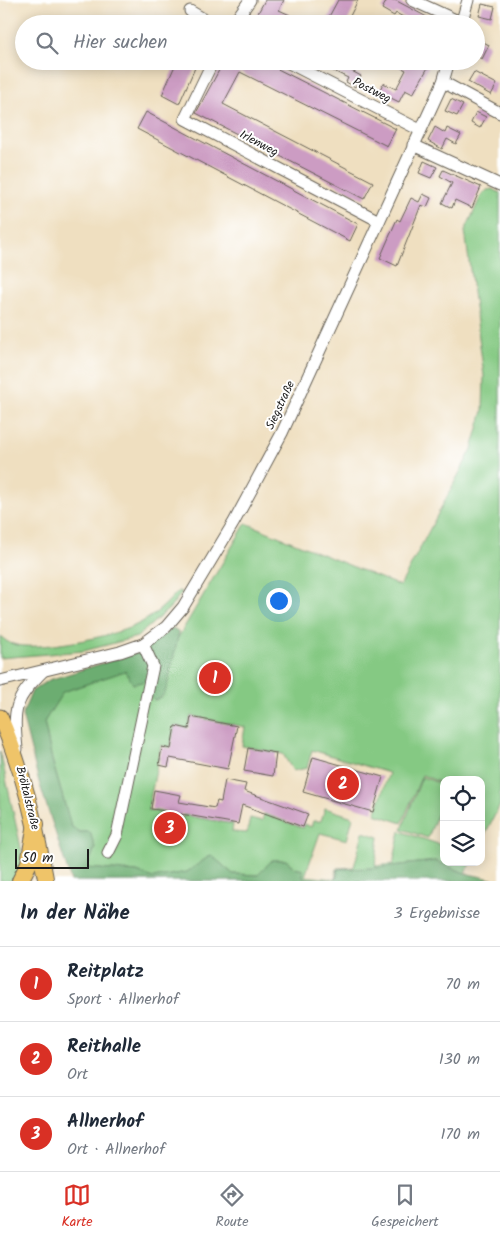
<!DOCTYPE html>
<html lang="de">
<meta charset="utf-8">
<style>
:root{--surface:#fff;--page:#f6f6f7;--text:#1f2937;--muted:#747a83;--line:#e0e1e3;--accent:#d93025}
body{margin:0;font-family:Kalam,sans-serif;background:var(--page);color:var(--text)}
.controls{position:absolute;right:15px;bottom:15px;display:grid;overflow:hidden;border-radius:10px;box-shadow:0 2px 12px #0003}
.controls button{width:45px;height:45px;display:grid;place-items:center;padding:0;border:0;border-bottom:1px solid var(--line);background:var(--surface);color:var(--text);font:25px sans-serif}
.scale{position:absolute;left:15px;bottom:12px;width:74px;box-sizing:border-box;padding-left:5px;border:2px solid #1c1c1c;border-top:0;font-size:14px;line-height:18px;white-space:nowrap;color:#1c1c1c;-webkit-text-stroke:4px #fff;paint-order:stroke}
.you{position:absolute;left:278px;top:600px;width:18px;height:18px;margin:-12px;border:4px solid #fff;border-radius:50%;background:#1a73e8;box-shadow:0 0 0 8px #1a73e833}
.badge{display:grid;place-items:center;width:32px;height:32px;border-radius:50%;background:var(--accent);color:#fff;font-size:16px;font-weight:700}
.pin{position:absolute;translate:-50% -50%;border:2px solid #fff;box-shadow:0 1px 5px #0006}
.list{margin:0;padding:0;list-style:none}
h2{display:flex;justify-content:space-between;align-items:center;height:65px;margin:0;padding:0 20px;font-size:21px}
h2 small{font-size:16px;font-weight:400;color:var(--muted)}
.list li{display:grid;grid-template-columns:32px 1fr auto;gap:15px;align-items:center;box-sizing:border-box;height:75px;padding:0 20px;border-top:1px solid var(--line)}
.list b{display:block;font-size:19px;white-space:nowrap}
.list p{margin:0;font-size:16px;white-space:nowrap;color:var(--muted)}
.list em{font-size:16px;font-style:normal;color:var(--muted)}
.icon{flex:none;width:28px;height:28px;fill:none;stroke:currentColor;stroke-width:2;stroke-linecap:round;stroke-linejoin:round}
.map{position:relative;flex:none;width:500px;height:881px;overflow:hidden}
.search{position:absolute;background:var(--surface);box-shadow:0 2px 12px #0003;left:15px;right:15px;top:15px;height:55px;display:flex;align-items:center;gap:12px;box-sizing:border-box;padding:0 18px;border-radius:28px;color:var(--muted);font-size:19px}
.sheet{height:290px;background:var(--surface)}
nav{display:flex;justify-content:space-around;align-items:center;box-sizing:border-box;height:70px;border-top:1px solid var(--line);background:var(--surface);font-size:14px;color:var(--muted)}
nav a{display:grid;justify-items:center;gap:2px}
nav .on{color:var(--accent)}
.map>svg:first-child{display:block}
</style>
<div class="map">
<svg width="500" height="881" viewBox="0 0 500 881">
<rect width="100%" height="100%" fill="#fff"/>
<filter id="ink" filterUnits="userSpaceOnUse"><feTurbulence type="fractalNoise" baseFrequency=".02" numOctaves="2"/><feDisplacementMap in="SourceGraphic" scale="10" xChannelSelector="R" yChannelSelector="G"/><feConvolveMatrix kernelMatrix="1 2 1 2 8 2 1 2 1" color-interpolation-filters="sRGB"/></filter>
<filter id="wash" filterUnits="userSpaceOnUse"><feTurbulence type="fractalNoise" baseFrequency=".0096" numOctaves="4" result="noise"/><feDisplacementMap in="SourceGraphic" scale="20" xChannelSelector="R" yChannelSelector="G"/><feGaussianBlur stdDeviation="1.12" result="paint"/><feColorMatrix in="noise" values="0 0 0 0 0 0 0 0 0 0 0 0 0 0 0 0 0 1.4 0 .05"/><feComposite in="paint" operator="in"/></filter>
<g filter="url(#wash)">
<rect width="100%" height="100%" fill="#efdfc0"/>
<!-- green -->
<g fill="#85c983" stroke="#507250">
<polygon points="493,189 500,193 500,805 481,842 481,780 444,780 444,784 422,775 402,823 375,814 389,773 312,750 307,768 293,771 283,754 242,746 245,727 191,716 188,728 175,726 170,748 161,745 148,810 164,812 158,838 177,841 183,815 233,824 232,832 247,833 250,818 262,821 264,814 303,828 305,824 311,827 313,821 321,821 325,808 353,817 347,840 320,833 305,876 335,879 337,868 354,867 363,832 379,837 375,866 393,864 400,831 444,846 444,862 471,862 465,873 435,861 376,868 338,869 337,881 303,878 303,870 295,868 286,860 273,860 258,875 233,874 211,855 187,872 153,878 137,872 87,868 95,848 90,832 79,832 71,826 52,760 44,722 62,692 172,654 176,641 246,523 400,586 472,449 483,411 484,376 465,231 481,196 487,190"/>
<path d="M178 591 182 592 171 607 137 637 84 651 0 658V636C4 639 8 643 13 644 36 652 110 637 134 626 152 618 165 606 178 591Z"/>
<polygon points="0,751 23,857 18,874 11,881 0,881"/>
<polygon points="422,777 444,785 444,797 428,838 402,829"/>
</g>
<!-- forest -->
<path fill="#6cad71" stroke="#446446" d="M173 628 179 632 167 687C164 695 162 699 154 700L150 695 152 676 142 682 133 684 125 671 63 692 44 722 52 760 71 826 79 832H90L95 848 87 868 137 872 153 878 187 872 211 855 233 874 258 875 272 860H286L295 868 303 870V878L336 881 338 869 376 868 435 861 465 873 500 881H71L39 782 22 715 32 691 49 680 139 652Z"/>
<g id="blocks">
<!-- building -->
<g fill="#cc9cc3">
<polygon points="265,0 284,0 279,10 290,15 285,24 252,24"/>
<polygon points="338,0 358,0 346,24 325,24"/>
<polygon points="387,0 395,0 440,24 416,24 396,13 394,16 382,9"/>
<polygon points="482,4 495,7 492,19 479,16"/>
<polygon points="476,38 489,45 482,59 476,56"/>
<polygon points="177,61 198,61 179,104 162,95"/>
<polygon points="224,61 262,61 396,129 387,146 240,72 223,104 373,182 364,199 196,113"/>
<polygon points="313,61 349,61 346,68 361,76 355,87 346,82 348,78"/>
<polygon points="388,61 425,61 430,64 413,94 405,90 399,102 379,92 383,83 396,89 406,70"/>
<polygon points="474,72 497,84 491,95 468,82"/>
<polygon points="451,99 463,105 457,116 445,111"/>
<polygon points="146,112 358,224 350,241 137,129"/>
<polygon points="476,112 486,117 480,128 471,123"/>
<polygon points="435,127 445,133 447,128 461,135 456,144 447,139 442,149 428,141"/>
<polygon points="424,161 437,167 431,178 419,173"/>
<polygon points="443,170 481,187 472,208 455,200 452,208 442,203 452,183 440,176"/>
<polygon points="423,194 431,198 427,207 421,205 397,266 380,258 397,219 400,221 411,198 419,202"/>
<polygon points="191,717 237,726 228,769 170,758 168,767 159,765 162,747 171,749 175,726 189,729"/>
<polygon points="248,748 276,753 273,776 244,771"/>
<polygon points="313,757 383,777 373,812 303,792"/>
<polygon points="225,780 246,784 244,791 308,814 303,827 242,805 238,824 181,814 175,840 160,837 166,811 151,809 154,790 181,795 179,802 215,808 217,801 221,802"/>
</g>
</g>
</g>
<g filter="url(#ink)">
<use href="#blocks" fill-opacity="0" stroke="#666055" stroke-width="1"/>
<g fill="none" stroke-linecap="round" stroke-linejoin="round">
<defs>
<g id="minor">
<polyline points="412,0 462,23"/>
<polyline points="190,11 212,24"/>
<polyline points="233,24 250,0"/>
<polyline points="461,24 468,0"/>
<polyline points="213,61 185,119 379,221"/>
<polyline points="285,61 420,130"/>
<polyline points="443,82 500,113"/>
<polyline points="413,145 500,185"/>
<polyline points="0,681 120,652 143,644 166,627 183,607 234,522 282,433 443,82 449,61"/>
<path d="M17 749C13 708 14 700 43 671"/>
<polyline points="108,853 117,835 153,666 143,644"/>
</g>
<path id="major" d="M0 717C24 772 35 823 46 881"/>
<polyline id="highway" points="20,881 29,863 36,824"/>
</defs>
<!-- minor casing -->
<use href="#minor" stroke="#666055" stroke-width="13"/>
<!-- major casing -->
<use href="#major" stroke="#666055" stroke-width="17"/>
<!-- highway casing -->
<use href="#highway" stroke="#666055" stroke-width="18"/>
<!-- minor -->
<use href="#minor" stroke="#fff" stroke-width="11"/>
<!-- major -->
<use href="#major" stroke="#efc469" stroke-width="15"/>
<!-- highway -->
<use href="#highway" stroke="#efc469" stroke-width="16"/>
</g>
</g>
<g text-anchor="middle" stroke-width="4" stroke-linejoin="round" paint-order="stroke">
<!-- street labels -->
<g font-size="12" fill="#1c1c1c" stroke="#fff">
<text transform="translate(372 90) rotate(27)" y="4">Postweg</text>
<text transform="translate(259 143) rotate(28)" y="4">Irlenweg</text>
<text transform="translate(280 405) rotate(-65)" y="4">Siegstraße</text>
<text transform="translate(28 798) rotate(76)" y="4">Bröltalstraße</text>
</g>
</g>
</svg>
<div class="controls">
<button><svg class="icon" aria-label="locate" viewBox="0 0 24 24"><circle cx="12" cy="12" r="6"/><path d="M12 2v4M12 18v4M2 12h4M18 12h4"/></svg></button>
<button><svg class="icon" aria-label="layers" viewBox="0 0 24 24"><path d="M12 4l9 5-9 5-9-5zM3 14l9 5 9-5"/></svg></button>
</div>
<div class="scale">50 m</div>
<div class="you"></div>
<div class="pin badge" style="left:215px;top:678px">1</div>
<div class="pin badge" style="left:343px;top:784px">2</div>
<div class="pin badge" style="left:170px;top:828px">3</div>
<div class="search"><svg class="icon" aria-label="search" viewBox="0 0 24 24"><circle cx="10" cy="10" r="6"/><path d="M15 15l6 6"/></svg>Hier suchen</div>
</div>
<section class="sheet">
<h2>In der Nähe<small>3 Ergebnisse</small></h2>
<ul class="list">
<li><span class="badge">1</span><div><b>Reitplatz</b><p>Sport · Allnerhof</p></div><em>70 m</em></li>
<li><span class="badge">2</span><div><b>Reithalle</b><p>Ort</p></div><em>130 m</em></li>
<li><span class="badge">3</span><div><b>Allnerhof</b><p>Ort · Allnerhof</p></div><em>170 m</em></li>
</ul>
</section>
<nav>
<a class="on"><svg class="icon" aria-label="map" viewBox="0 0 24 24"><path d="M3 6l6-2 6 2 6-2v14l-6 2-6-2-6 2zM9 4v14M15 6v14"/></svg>Karte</a>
<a><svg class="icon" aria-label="directions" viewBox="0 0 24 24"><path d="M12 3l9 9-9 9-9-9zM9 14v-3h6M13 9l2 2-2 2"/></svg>Route</a>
<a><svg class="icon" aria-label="saved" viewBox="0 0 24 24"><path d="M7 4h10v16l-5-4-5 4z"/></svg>Gespeichert</a>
</nav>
